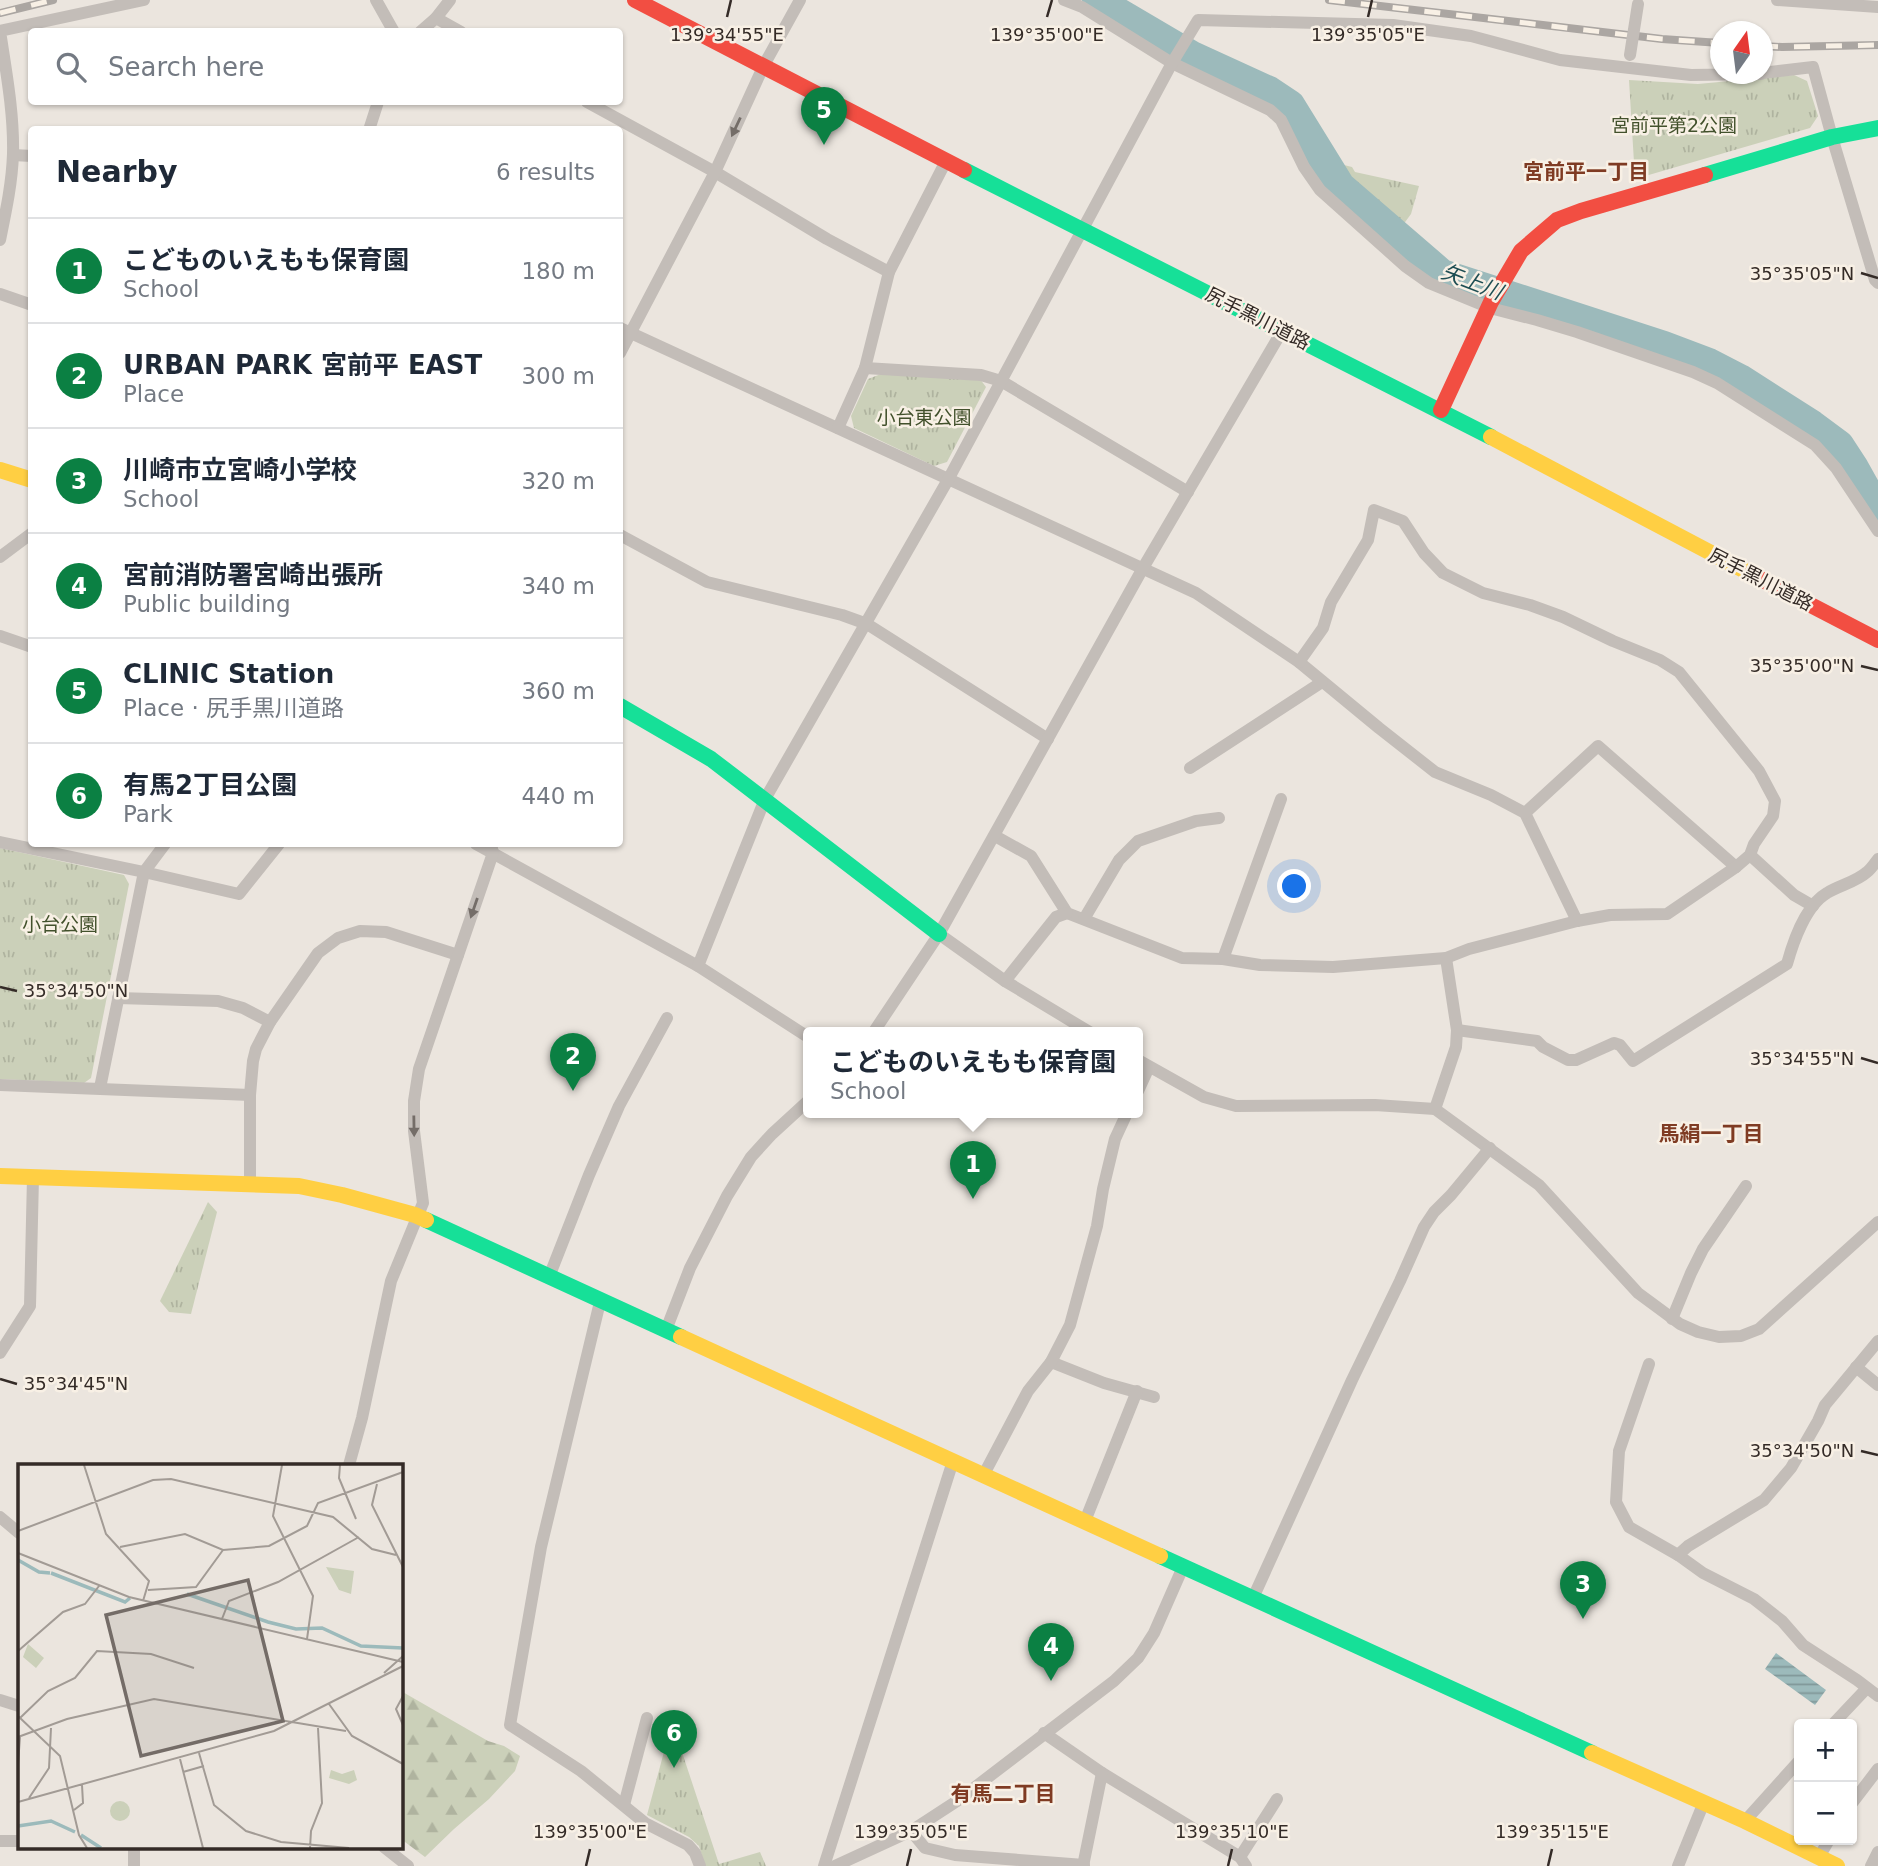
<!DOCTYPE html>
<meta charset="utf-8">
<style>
:root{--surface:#fff;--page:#f2f2f3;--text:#1f2937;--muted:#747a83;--line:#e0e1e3;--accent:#0b8043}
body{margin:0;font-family:"DejaVu Sans","Noto Sans JP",sans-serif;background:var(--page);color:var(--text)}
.controls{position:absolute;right:21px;bottom:21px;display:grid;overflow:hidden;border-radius:7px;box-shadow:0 2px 5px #0004}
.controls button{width:63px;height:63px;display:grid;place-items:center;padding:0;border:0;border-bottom:2px solid var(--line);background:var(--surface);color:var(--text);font:35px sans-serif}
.compass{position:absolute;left:1710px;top:21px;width:63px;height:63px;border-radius:50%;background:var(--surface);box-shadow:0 2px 5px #0004;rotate:14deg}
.you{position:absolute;left:1295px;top:887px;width:24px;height:24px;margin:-18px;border:5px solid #fff;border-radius:50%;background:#1a73e8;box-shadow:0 0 0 10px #1a73e833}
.badge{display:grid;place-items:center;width:46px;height:46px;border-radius:50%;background:var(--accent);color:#fff;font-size:23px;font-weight:700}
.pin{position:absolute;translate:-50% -58px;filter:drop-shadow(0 2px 4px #0008)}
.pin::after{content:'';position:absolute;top:37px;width:24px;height:21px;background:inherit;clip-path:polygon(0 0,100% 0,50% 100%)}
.popup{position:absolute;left:803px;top:1027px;width:340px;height:91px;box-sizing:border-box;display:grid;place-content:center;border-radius:7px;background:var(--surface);filter:drop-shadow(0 2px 5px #0005);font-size:23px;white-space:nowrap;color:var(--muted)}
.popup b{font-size:26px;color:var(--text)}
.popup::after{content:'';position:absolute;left:50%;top:100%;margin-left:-14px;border:14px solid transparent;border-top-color:var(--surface)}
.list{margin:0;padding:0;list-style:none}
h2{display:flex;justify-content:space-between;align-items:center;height:91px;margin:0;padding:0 28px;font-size:30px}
h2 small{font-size:23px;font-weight:400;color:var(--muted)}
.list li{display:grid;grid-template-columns:46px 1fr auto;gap:21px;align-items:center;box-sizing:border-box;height:105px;padding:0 28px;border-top:2px solid var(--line)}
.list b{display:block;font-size:26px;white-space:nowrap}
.list p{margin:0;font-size:23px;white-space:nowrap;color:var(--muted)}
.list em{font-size:23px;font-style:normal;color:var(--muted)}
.icon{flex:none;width:38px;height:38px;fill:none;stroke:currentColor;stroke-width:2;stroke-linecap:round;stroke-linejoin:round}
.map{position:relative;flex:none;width:1878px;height:1866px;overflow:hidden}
.search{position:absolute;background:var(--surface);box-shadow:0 2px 5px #0004;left:28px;top:28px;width:595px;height:77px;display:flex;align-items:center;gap:18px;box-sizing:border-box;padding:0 24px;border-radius:7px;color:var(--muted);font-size:26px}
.panel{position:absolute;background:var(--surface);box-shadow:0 2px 5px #0004;left:28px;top:126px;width:595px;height:721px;border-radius:7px}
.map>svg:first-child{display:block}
</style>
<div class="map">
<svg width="1878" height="1866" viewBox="0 0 1878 1866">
<defs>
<pattern id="forest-firs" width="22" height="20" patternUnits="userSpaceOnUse" patternTransform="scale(1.75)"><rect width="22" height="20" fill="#cbd0b9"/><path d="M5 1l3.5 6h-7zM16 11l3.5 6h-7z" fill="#afb39f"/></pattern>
<pattern id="park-tufts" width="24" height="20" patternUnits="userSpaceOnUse" patternTransform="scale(1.75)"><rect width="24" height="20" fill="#cbd0b9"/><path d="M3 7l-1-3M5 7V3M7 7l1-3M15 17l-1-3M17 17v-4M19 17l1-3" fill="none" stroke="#afb39f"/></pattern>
<pattern id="water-rules" width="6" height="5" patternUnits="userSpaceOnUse" patternTransform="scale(1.75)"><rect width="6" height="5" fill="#9cbabb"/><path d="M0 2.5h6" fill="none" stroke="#809798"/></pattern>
</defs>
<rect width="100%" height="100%" fill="#ebe5de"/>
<!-- forest -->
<polygon fill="url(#forest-firs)" points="401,1691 488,1741 504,1746 520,1756 515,1771 489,1799 454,1829 425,1857 401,1839"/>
<!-- park -->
<g fill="url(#park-tufts)">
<polygon points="1794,75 1807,81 1818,116 1810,128 1635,179 1629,80 1698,84"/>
<polygon points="1332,162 1352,167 1355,172 1419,186 1411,214 1400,229 1342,184"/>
<polygon points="881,374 980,379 986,387 947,462 934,466 854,428 851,416 868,379"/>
<polygon points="0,848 124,875 129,884 91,1078 84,1083 0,1079"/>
<polygon points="208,1202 217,1212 191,1314 169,1312 160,1301"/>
<polygon points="672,1722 719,1864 760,1852 766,1866 705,1866 699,1846 689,1837 647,1815"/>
</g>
<!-- water -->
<polygon fill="url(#water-rules)" points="1776,1653 1826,1690 1815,1705 1765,1669"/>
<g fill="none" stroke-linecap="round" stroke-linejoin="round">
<!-- river -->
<polyline stroke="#9cbabb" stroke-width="30" points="1097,0 1192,56 1269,91 1290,105 1340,186 1442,274 1664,346 1709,363 1740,379 1812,425 1839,445 1854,468 1878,511"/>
<!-- street -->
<g stroke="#c3bdb8" stroke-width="12">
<polyline points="376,0 394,32"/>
<polyline points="1064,0 1082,7 1172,63 1270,110 1281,120 1304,167 1320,190 1405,266 1429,283 1490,308 1537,320 1577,332 1693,372 1717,383 1815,445 1836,468 1878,531"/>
<polyline points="1777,0 1878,7"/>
<polyline points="436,18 461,32"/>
<polyline points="420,32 436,18 450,0"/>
<polyline points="1762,73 1813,67 1832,137 1875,280 1878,283"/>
<polyline points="587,102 715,172 827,239 889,272"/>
<polyline points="369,130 378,102"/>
<polyline points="13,155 32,156"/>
<path d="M0 240C6 211 12 183 13 154 14 113 6 71 0 31L144 0"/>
<polyline points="0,294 32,305"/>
<polyline points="620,328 1196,593 1299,662 1379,728 1435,772 1491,795 1525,813 1577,921"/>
<polyline points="620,353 715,172 764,65 800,0"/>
<polyline points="865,368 981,375 1001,381 1188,492"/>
<polyline points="838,428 865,368 889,272 946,161"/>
<polyline points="620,535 707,582 842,615 867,624 1048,739"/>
<polyline points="0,557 32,533"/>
<polyline points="0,636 32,647"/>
<polyline points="1190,768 1322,682"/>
<polyline points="1525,813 1598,746 1736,867"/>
<polyline points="995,836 1031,856 1067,913 1182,958 1223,959 1260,965 1333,967 1446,958 1469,949 1577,921 1610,915 1667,914 1736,867 1750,855 1754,844 1773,816 1775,801 1759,771 1679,672 1660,660 1613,641 1563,617 1530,605 1483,593 1443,573 1424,553 1403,521 1374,510 1368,540 1331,602 1323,628 1299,662"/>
<polyline points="0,842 144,872 239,894 279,844"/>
<polyline points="476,844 698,966 808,1037"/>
<polyline points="1750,855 1794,895 1813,906"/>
<polyline points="1084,919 1119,860 1138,841 1196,821 1219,818"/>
<polyline points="939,934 1005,981 1091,1033"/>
<polyline points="1223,959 1281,799"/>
<polyline points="698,966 765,799 949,478 1172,63 1198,20 1393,25 1471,36 1560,60 1691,75 1761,74"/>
<polyline points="1005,981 1056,917 1067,913"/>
<polyline points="118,998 218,1001 243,1008 270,1022"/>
<path d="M1457 1030 1537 1041 1543 1047 1568 1060H1576L1614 1043 1620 1045 1633 1061 1787 964C1793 942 1806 905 1827 893 1840 885 1856 882 1867 872 1871 869 1875 863 1878 859"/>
<polyline points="873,1033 939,934 1143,568 1282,331"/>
<polyline points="1138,1060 1204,1097 1236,1106 1375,1105 1435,1109 1539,1185 1638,1293 1680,1324 1698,1332 1719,1337 1741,1336 1759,1329 1878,1222"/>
<polyline points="0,1085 250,1095"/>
<polyline points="100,1088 144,872 165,844"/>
<polyline points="1138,1091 1149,1067"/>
<polyline points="1435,1109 1456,1047 1457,1030 1446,958"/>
<polyline points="250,1184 250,1095 253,1061 256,1049 270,1022 318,953 338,938 360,931 386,932 458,955"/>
<polyline points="549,1277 589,1175 619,1106 667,1018"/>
<polyline points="600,1302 541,1547 510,1725 581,1771 645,1823 688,1845 695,1853 700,1866"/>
<polyline points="1672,1319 1691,1273 1703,1249 1746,1186"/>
<polyline points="666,1330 690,1268 727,1196 751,1157 772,1134 808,1101"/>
<polyline points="0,1353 30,1306 33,1177"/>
<polyline points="1051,1362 1104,1383 1154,1397"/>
<polyline points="1649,1364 1619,1451 1616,1502 1629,1527 1678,1555 1703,1573 1754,1599 1782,1621 1803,1645 1857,1680 1878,1696"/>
<polyline points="1856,1367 1878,1385"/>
<polyline points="349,1465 362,1418 391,1281 423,1203 414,1131 414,1101 419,1069 493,853 491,844"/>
<polyline points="983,1476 1028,1391 1051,1362 1070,1325 1097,1226 1103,1189 1115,1139 1127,1113"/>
<polyline points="0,1517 19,1533"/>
<polyline points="1085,1521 1137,1391"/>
<polyline points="1678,1555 1688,1546 1764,1500 1791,1468 1818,1421 1825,1405 1878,1341"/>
<polyline points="1253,1598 1352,1380 1400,1281 1424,1227 1434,1212 1451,1195 1490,1148"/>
<polyline points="0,1700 19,1706"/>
<polyline points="1833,1724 1867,1688"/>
<polyline points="1044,1733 1102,1773 1240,1857 1246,1866"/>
<polyline points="1852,1803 1878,1769"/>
<polyline points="624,1805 647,1718"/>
<polyline points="1745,1821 1799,1761"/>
<polyline points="911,1831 925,1848 955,1855 1084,1865"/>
<polyline points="0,1841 19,1841"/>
<polyline points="384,1847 408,1866"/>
<polyline points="1240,1857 1277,1799"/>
<polyline points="1819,1857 1829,1840"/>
<polyline points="134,1866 134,1847"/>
<polyline points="824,1866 953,1461"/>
<polyline points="835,1866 911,1831 957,1801 1114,1681 1138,1658 1154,1633 1183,1567"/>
<polyline points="1083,1866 1102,1773"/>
<polyline points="1678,1866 1704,1802"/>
<polyline points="1871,1866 1878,1852"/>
</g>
<!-- fast -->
<g stroke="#16e098" stroke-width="16">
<polyline points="964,170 1491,437"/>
<polyline points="1705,175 1832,137 1878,128"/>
<polyline points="620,706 711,759 939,934"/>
<polyline points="426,1220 681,1337"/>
<polyline points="1160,1556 1592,1753"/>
</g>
<!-- slow -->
<g stroke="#ffcf43" stroke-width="16">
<polyline points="1491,437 1751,574"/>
<polyline points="0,470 32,480"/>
<polyline points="0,1176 299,1186 342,1195 415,1215 426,1220"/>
<polyline points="681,1337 1160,1556"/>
<polyline points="1592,1753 1745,1821 1837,1866"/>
</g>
<!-- jam -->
<g stroke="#f24e42" stroke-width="16">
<polyline points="635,0 964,170"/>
<polyline points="1441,410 1491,302 1521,251 1557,220 1581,211 1705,175"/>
<polyline points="1751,574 1878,640"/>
</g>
<defs>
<g id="rail">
<polyline points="1329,0 1662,39 1720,43"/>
<polyline points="0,13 53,0"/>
<polyline points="1762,46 1782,47 1878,45"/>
</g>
</defs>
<!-- rail casing -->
<use href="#rail" stroke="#aba6a2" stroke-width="8"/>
<!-- rail -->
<use href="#rail" stroke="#f8f0e5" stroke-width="5" stroke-dasharray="16" stroke-linecap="butt"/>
<!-- street-bridge -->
<polyline stroke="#c3bdb8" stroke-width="12" points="1630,55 1638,4"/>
</g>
<!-- one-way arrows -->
<defs><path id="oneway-solid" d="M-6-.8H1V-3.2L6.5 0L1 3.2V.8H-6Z" transform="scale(1.75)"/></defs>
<g fill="#746d68">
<use href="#oneway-solid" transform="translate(736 127) rotate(115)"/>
<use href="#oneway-solid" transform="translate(474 908) rotate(109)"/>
<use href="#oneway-solid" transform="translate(414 1126) rotate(89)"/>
</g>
<!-- ticks -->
<path fill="none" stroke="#342b27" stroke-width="2.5" d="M727 17 731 0M1047 17 1052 0M1368 17 1372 0M1861 273 1878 278M1861 666 1878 670M0 987 17 991M1861 1058 1878 1063M0 1379 17 1384M1861 1451 1878 1455M586 1866 590 1849M907 1866 911 1849M1228 1866 1232 1849M1548 1866 1552 1849"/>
<g text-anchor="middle" stroke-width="5" stroke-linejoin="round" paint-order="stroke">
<!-- park labels -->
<g font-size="19" fill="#42512c" stroke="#f8f0e5">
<text x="1674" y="132">宮前平第2公園</text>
<text x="924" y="424">小台東公園</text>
<text x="60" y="931">小台公園</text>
</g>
<!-- street labels -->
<g font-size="19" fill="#342b27" stroke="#f8f0e5">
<text transform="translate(1258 318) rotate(27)" y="7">尻手黒川道路</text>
<text transform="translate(1761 579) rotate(27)" y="7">尻手黒川道路</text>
</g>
<!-- neighbourhood labels -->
<g font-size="21" font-weight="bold" fill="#7f3b23" stroke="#f8f0e5">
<text x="1586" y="179">宮前平一丁目</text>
<text x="1711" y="1141">馬絹一丁目</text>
<text x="1003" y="1801">有馬二丁目</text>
</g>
<!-- water labels -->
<g font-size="21" font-style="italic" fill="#1e4e53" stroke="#f8f0e5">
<text transform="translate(1472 282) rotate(21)" y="7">矢上川</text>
</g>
</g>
<!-- overview -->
<g transform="translate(18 1464)">
<rect width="385" height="385" fill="#ebe5de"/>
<path d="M313 306 324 310 336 306 339 316 331 320 311 314Z" fill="#cbd0b9"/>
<path d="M308 103 336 107 333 130 321 126ZM10 180 26 194 18 204 5 193ZM92 347a10 10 0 1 1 20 0a10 10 0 1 1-20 0Z" fill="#cbd0b9"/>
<path fill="none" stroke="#9cbabb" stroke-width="3.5" d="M0 96 21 108 32 109M33 109 107 138 112 134M169 130 250 158 278 165 304 164 343 182 385 184M0 362 33 357 57 368M63 371 83 384"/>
<path fill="none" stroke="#a29b95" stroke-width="2" d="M66 1 88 70 131 117 125 137M264 1 255 52 295 132 289 175M322 1 321 14 338 55M359 20 354 41 385 103M0 67 135 16 153 15 315 53 354 85 378 91M102 83 167 70 205 86 251 82 289 62 300 39 385 8M0 89 111 133 385 198M130 126 178 123 205 86M204 155 211 137 260 118 341 73M0 187 45 148 67 140 81 122M366 209 385 192M385 232 378 245 385 261M311 240 334 272 385 300M0 252 42 292 61 371 69 384M2 254 30 227 57 214 79 187 133 190 176 204M0 273 49 255 136 235 328 267M181 289 196 341 228 367 263 378 331 384M162 295 185 384M0 300 2 273M165 308 186 302M11 334 31 304 33 264M0 338 256 267 385 202M56 346 65 339 64 321M292 384 293 367 304 339 300 264"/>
<path fill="#746c67" fill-opacity="0.15" stroke="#746c67" stroke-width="3.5" d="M230 116 265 257 123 292 88 151Z"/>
<rect width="385" height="385" fill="none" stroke="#342b27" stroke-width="3.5"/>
</g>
<g font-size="18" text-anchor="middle" fill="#342b27" stroke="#f8f0e5" stroke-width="5" stroke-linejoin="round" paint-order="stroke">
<text x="727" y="41">139°34'55"E</text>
<text x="1047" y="41">139°35'00"E</text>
<text x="1368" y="41">139°35'05"E</text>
<text x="1802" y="280">35°35'05"N</text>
<text x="1802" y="672">35°35'00"N</text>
<text x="76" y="997">35°34'50"N</text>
<text x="1802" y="1065">35°34'55"N</text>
<text x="76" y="1390">35°34'45"N</text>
<text x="1802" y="1457">35°34'50"N</text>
<text x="590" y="1838">139°35'00"E</text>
<text x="911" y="1838">139°35'05"E</text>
<text x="1232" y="1838">139°35'10"E</text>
<text x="1552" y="1838">139°35'15"E</text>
</g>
</svg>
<div class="controls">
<button>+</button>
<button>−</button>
</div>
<svg class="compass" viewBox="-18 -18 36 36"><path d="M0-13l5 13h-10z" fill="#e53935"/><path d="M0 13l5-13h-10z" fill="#747a83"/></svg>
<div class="you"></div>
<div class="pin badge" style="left:973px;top:1199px">1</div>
<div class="popup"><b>こどものいえもも保育園</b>School</div>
<div class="pin badge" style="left:573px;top:1091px">2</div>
<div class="pin badge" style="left:1583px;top:1619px">3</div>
<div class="pin badge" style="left:1051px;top:1681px">4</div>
<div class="pin badge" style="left:824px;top:145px">5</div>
<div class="pin badge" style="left:674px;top:1768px">6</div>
<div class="search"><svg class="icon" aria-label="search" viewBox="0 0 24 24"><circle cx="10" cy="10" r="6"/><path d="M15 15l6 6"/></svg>Search here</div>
<section class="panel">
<h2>Nearby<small>6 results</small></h2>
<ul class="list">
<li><span class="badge">1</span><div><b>こどものいえもも保育園</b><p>School</p></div><em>180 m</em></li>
<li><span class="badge">2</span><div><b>URBAN PARK 宮前平 EAST</b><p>Place</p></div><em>300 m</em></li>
<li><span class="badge">3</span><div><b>川崎市立宮崎小学校</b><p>School</p></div><em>320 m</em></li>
<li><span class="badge">4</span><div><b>宮前消防署宮崎出張所</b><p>Public building</p></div><em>340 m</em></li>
<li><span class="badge">5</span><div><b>CLINIC Station</b><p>Place · 尻手黒川道路</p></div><em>360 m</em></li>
<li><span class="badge">6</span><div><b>有馬2丁目公園</b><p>Park</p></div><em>440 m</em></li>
</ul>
</section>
</div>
